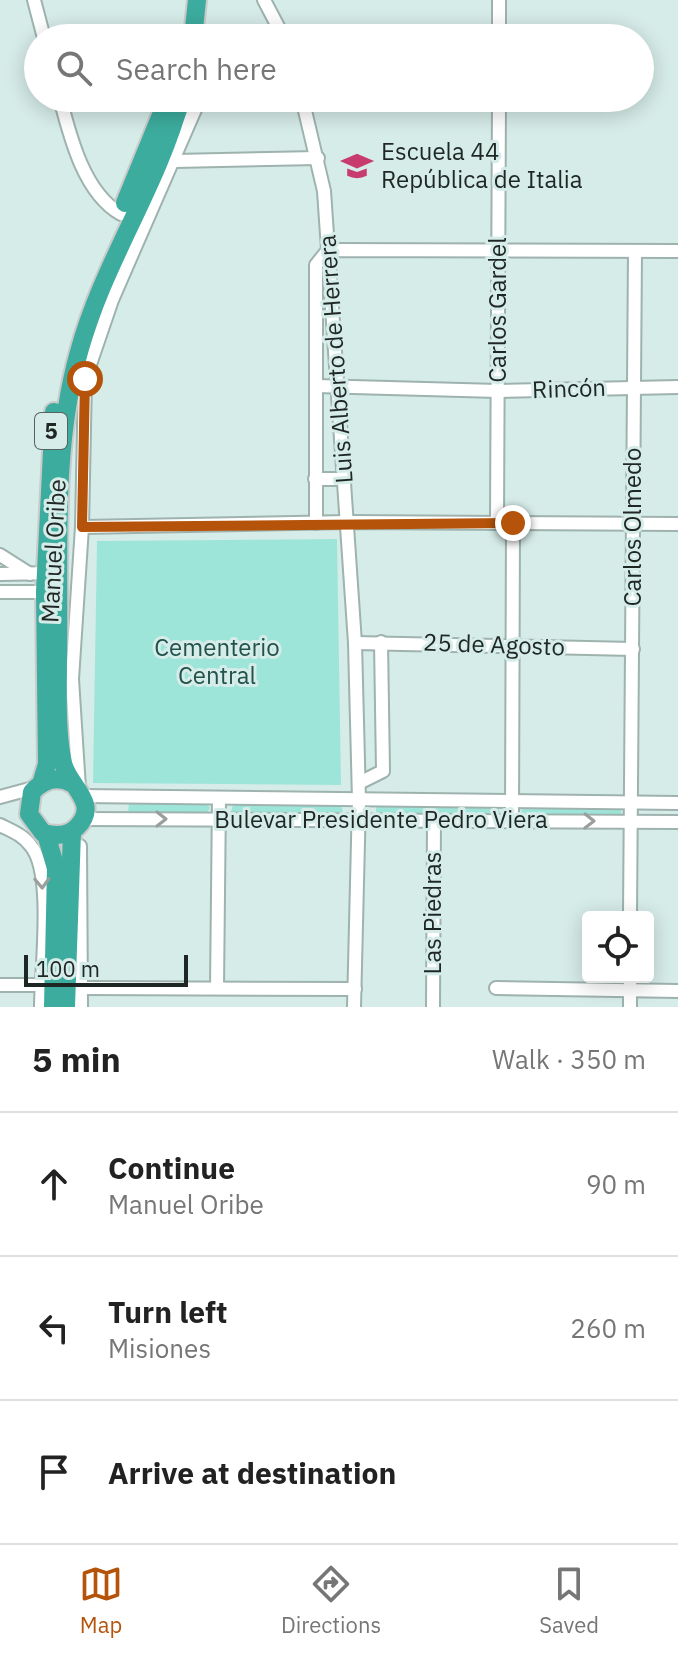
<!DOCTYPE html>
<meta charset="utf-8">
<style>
:root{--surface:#fff;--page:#f2f2f2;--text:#222;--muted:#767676;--line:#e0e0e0;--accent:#b45309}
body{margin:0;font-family:"IBM Plex Sans",sans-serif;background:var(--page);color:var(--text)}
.controls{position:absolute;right:24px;bottom:24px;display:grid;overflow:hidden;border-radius:8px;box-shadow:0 4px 20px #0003}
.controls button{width:72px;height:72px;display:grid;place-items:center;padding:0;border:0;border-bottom:2px solid var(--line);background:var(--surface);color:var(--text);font:40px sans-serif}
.scale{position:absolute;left:24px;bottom:20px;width:164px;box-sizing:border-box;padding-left:8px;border:4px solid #1f2725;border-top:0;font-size:22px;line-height:28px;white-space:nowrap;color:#1f2725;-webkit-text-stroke:6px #d6ece8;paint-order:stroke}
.stop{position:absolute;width:24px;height:24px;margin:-18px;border:6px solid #b45309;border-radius:50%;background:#fff}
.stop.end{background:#b45309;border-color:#fff;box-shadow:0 2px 8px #0008}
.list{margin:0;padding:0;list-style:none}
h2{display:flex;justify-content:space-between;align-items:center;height:104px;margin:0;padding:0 32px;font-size:34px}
h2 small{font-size:26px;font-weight:400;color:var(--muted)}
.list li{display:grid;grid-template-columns:52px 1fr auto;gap:24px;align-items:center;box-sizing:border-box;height:144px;padding:0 32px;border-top:2px solid var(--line)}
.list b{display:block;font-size:30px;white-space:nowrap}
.list p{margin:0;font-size:26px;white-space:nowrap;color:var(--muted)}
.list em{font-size:26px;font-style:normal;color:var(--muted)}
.icon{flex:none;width:44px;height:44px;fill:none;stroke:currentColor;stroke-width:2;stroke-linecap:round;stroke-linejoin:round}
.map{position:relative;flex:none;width:678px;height:1007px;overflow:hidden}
.search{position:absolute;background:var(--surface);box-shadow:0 4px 20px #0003;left:24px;right:24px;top:24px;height:88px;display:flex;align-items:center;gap:20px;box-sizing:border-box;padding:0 28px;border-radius:44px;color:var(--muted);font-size:30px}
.sheet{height:536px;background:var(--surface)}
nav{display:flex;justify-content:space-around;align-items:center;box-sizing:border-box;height:112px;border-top:2px solid var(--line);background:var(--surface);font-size:22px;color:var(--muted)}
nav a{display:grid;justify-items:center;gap:4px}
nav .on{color:var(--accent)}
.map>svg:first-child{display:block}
</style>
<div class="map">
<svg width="678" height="1007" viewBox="0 0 678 1007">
<rect width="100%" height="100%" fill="#d6ece8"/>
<!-- green -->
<g fill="#9ee5d9">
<polygon points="337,539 341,785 93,783 97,541"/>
<polygon points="129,803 207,803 210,808 207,813 128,812"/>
<polygon points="233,804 341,805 343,812 231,813"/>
<polygon points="376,806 498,807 500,813 376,815"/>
<polygon points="618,807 622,813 617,817 520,813 523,808"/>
</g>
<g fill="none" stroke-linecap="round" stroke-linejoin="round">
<defs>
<g id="minor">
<polyline points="34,0 44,38"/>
<polyline points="264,0 284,38"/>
<polyline points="499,38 499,0"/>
<path d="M60 98C70 137 84 193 121 214"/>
<polyline points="302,98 324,191 355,643 359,800 354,1007"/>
<polyline points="175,161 318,158"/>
<polyline points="316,386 498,391 678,387"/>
<polyline points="315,479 346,479"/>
<polyline points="316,523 316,265 328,250 678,251"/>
<polyline points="497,523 499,98"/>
<polyline points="82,527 348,522 678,524"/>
<polyline points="0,555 30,574"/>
<polyline points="0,574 53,573"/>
<polyline points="0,592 53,592"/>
<polyline points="355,643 633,649"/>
<polyline points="359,783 383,771 381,642"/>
<polyline points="79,788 72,679 82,527 85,379 112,300 200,98"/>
<polyline points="83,796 678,803"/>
<polyline points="0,797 37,787"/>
<polyline points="83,819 678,822"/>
<polyline points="512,819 513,523"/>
<path d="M0 825C12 831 23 835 31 846 54 874 41 969 41 1007"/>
<polyline points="80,846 81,1007"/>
<polyline points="630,917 635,251"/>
<polyline points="0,985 41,985"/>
<polyline points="82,988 355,989"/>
<polyline points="217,988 219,798"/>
<polyline points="496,988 678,991"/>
<polyline points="433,1007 434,819"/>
<polyline points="630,1007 630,977"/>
</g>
<g id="highway">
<polyline points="193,38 197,0"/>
<polyline points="125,203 168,98"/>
<polyline points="41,784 47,764 45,592 54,412"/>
<path d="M73 784C58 775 43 780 32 792L29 814 43 833C55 836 68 837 77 827 101 803 68 786 63 763 56 731 58 693 58 660 60 558 51 451 79 352 103 263 158 186 181 98"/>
<polyline points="46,834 56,868 53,1007"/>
<polyline points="66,1007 72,832"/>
</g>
</defs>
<!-- minor casing -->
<use href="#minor" stroke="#9eb2ae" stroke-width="16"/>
<!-- highway casing -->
<use href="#highway" stroke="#c9cbcb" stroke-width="22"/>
<!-- minor -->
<use href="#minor" stroke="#fff" stroke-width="12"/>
<!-- highway -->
<use href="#highway" stroke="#3cac9e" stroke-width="18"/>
</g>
<!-- one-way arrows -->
<defs><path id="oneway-chevron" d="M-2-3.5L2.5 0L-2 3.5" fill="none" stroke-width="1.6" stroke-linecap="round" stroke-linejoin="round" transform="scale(2)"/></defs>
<g stroke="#9a9e9d">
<use href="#oneway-chevron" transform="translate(161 819)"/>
<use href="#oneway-chevron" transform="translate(589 821) rotate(1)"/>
<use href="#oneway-chevron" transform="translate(42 883) rotate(88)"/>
</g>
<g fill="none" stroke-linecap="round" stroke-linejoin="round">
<!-- route -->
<polyline stroke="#b45309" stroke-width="10" points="85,379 82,527 513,523"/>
</g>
<!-- icons -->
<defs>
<symbol id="school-bare" viewBox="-9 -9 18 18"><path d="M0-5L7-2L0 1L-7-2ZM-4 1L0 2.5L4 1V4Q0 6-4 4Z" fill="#c83c6d" stroke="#d6ece8" stroke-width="2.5" paint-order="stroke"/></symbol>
</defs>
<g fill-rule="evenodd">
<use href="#school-bare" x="335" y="144" width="44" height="44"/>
</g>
<g text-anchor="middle" stroke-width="6" stroke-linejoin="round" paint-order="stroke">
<!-- shield labels -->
<rect fill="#d6ece8" stroke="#566260" stroke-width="2" x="35" y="413" width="32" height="36" rx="6"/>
<g font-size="22" font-weight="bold" fill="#1f2725">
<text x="51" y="439">5</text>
</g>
<!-- poi labels -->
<g font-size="24" fill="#1f2725" stroke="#d6ece8" text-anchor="start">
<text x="381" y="160">Escuela 44<tspan x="381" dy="28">República de Italia</tspan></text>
</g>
<!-- street labels -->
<g font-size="24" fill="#1f2725" stroke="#d6ece8">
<text transform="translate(498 310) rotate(-90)" y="8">Carlos Gardel</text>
<text transform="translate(336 359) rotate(-94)" y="8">Luis Alberto de Herrera</text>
<text transform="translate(569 389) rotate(-2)" y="8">Rincón</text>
<text transform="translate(633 527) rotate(-90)" y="8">Carlos Olmedo</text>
<text transform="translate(54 551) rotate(-87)" y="8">Manuel Oribe</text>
<text transform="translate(494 645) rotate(2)" y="8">25 de Agosto</text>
<text x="381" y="828">Bulevar Presidente Pedro Viera</text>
<text transform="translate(433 913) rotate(-90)" y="8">Las Piedras</text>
</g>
<!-- park labels -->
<g font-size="24" fill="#21524b" stroke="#d6ece8">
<text x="217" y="656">Cementerio<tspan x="217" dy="28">Central</tspan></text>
</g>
</g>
</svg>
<div class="controls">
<button><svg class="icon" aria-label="locate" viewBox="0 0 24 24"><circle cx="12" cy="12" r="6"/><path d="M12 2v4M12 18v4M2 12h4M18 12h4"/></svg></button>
</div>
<div class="scale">100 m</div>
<div class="stop" style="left:85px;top:379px"></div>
<div class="stop end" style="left:513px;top:523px"></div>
<div class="search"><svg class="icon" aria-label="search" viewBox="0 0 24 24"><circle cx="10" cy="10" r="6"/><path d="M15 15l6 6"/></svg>Search here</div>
</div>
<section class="sheet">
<h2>5 min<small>Walk · 350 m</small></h2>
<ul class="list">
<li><svg class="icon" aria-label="ahead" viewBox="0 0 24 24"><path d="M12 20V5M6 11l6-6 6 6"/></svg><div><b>Continue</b><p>Manuel Oribe</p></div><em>90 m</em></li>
<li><svg class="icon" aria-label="left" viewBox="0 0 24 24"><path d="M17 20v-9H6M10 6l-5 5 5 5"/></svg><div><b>Turn left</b><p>Misiones</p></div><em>260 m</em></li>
<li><svg class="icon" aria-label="arrive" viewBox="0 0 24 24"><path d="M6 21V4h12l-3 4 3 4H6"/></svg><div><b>Arrive at destination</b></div></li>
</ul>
</section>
<nav>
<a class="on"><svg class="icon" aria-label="map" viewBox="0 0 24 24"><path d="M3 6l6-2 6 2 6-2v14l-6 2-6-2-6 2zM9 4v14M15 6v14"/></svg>Map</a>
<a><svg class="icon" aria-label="directions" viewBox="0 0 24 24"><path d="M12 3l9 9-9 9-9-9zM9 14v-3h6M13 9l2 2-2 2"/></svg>Directions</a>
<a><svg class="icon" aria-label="saved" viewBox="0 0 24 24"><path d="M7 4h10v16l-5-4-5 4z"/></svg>Saved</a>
</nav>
